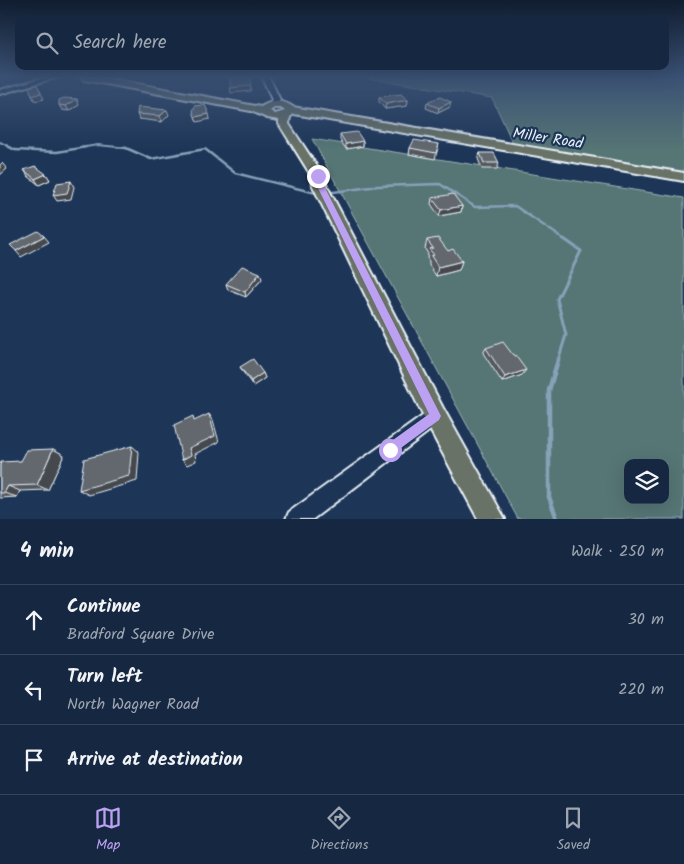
<!DOCTYPE html>
<meta charset="utf-8">
<style>
:root{--surface:#162841;--page:#23344c;--text:#f1f3f6;--muted:#9ea6b1;--line:#35445a;--accent:#bca0f2}
body{margin:0;font-family:Kalam,sans-serif;background:var(--page);color:var(--text)}
.controls{position:absolute;right:15px;bottom:15px;display:grid;overflow:hidden;border-radius:10px;box-shadow:0 5px 20px #0002}
.controls button{width:45px;height:45px;display:grid;place-items:center;padding:0;border:0;border-bottom:1px solid var(--line);background:var(--surface);color:var(--text);font:25px sans-serif}
.stop{position:absolute;width:15px;height:15px;margin:-11px;border:4px solid #bca0f2;border-radius:50%;background:#fff}
.stop.end{background:#bca0f2;border-color:#fff;box-shadow:0 1px 5px #0008}
.list{margin:0;padding:0;list-style:none}
h2{display:flex;justify-content:space-between;align-items:center;height:65px;margin:0;padding:0 20px;font-size:21px}
h2 small{font-size:16px;font-weight:400;color:var(--muted)}
.list li{display:grid;grid-template-columns:32px 1fr auto;gap:15px;align-items:center;box-sizing:border-box;height:70px;padding:0 20px;border-top:1px solid var(--line)}
.list b{display:block;font-size:19px;white-space:nowrap}
.list p{margin:0;font-size:16px;white-space:nowrap;color:var(--muted)}
.list em{font-size:16px;font-style:normal;color:var(--muted)}
.icon{flex:none;width:28px;height:28px;fill:none;stroke:currentColor;stroke-width:2;stroke-linecap:round;stroke-linejoin:round}
.map{position:relative;flex:none;width:684px;height:519px;overflow:hidden}
.search{position:absolute;background:var(--surface);box-shadow:0 5px 20px #0002;left:15px;right:15px;top:15px;height:55px;display:flex;align-items:center;gap:12px;box-sizing:border-box;padding:0 18px;border-radius:10px;color:var(--muted);font-size:19px}
.sheet{height:275px;background:var(--surface)}
nav{display:flex;justify-content:space-around;align-items:center;box-sizing:border-box;height:70px;border-top:1px solid var(--line);background:var(--surface);font-size:14px;color:var(--muted)}
nav a{display:grid;justify-items:center;gap:2px}
nav .on{color:var(--accent)}
.map>svg:first-child{display:block}
</style>
<div class="map">
<svg width="684" height="519" viewBox="0 0 684 519">
<rect width="100%" height="100%" fill="#1d3557"/>
<filter id="ink" filterUnits="userSpaceOnUse"><feTurbulence type="fractalNoise" baseFrequency=".02" numOctaves="2"/><feDisplacementMap in="SourceGraphic" scale="10" xChannelSelector="R" yChannelSelector="G"/><feConvolveMatrix kernelMatrix="1 2 1 2 8 2 1 2 1" color-interpolation-filters="sRGB"/></filter>
<g filter="url(#ink)">
<!-- green -->
<g fill="#567574" stroke="#9fb3b6" fill-rule="evenodd">
<polygon points="362,77 684,77 684,177 516,150 492,98"/>
<path d="M312 139 684 198V519H518ZM628 463H665V500H628Z"/>
</g>
<g fill="none" stroke-linecap="round" stroke-linejoin="round">
<!-- stream-far3 -->
<g stroke="#87a1b8" stroke-width="2">
<polyline points="0,142 12,148"/>
<polyline points="79,148 98,145 127,148"/>
</g>
<!-- stream-far2 -->
<g stroke="#87a1b8" stroke-width="2.5">
<polyline points="9,147 15,150 57,152 86,147"/>
<polyline points="116,147 126,148 151,159 205,149 235,173 320,194"/>
<polyline points="326,193 378,186 440,184 475,207 515,206 565,240"/>
</g>
<!-- stream-far1 -->
<polyline stroke="#87a1b8" stroke-width="3" points="558,361 566,335 557,299 581,251 564,239"/>
<!-- stream -->
<polyline stroke="#87a1b8" stroke-width="4.5" points="557,519 549,497 549,390 558,360"/>
<defs>
<g id="minor">
<polygon points="46,77 58,77 0,94 0,90"/>
<polygon points="262,77 269,77 280,100 276,107 269,105 272,100"/>
<polygon points="435,407 441,410 444,416 441,422 313,519 286,519 289,512"/>
</g>
<path id="major" d="M80 77H101L261 107C271 100 284 100 293 107L684 173V181L294 114 290 117 289 124 324 177 327 186 443 408 505 519H478L427 424 313 186 312 177 279 124V120L267 118 251 111 84 80ZM274 108H281L285 111 275 114 270 111Z"/>
</defs>
<!-- minor casing -->
<use href="#minor" stroke="#e8f1f8" stroke-width="4"/>
<!-- major casing -->
<use href="#major" stroke="#e8f1f8" stroke-width="4"/>
<!-- minor -->
<use href="#minor" fill="#1d3557" fill-rule="evenodd"/>
<!-- major -->
<use href="#major" fill="#697266" fill-rule="evenodd"/>
</g>
<!-- wall -->
<g fill="#55595f" stroke="#e8f1f8">
<polygon points="379,97 408,100 407,106 385,109 379,102"/>
<polygon points="427,103 450,107 438,113 426,108"/>
<polygon points="59,105 79,105 69,111 62,110"/>
<polygon points="137,114 169,115 162,122 139,119"/>
<polygon points="340,134 363,141 363,146 346,149 340,140"/>
<polygon points="439,144 435,159 409,154 410,148"/>
<polygon points="480,153 499,163 497,169 482,169 478,159"/>
<polygon points="24,170 46,174 50,180 39,185 28,176"/>
<polygon points="432,198 462,206 461,212 439,216 431,204"/>
<polygon points="427,240 448,251 462,261 459,270 436,276 429,265 429,261 427,258 428,254 425,249"/>
<polygon points="262,279 246,297 228,290 226,284"/>
<polygon points="486,348 522,375 502,382 483,353"/>
<polygon points="240,367 263,373 265,378 253,386 243,372"/>
<polygon points="53,449 64,455 48,490 20,491 17,497 0,498 0,465 21,461"/>
</g>
<!-- shaded-wall -->
<g fill="#45494d" stroke="#e8f1f8">
<polygon points="250,78 251,91 231,93 230,88"/>
<polygon points="37,85 44,99 35,101 32,96"/>
<polygon points="77,99 79,105 69,111 66,106"/>
<polygon points="408,100 407,106 385,109 386,104"/>
<polygon points="451,102 450,107 438,113 439,108"/>
<polygon points="167,110 169,115 162,122 160,116"/>
<polygon points="209,114 210,119 197,122 195,117"/>
<polygon points="363,141 363,146 346,149 346,144"/>
<polygon points="2,163 7,169 0,175 0,165"/>
<polygon points="46,174 50,180 39,185 35,179"/>
<polygon points="71,181 74,187 71,199 57,201 53,195"/>
<polygon points="462,206 461,212 439,216 441,210"/>
<polygon points="44,236 49,242 21,257 16,251"/>
<polygon points="462,261 459,270 436,276 438,267"/>
<polygon points="260,273 262,279 246,297 245,292"/>
<polygon points="526,370 522,375 502,382 505,377"/>
<polygon points="263,373 265,378 253,386 251,381"/>
<polygon points="209,414 213,420 219,442 195,454 196,461 187,465 182,460 189,448"/>
<polygon points="132,446 139,452 137,481 89,495 79,490"/>
<polygon points="53,449 64,455 48,490 37,485"/>
<polygon points="8,486 20,491 17,497 4,493"/>
</g>
<!-- building -->
<g fill="#63686e" stroke="#e8f1f8">
<polygon points="230,77 248,77 250,78 251,86 230,88"/>
<polygon points="37,85 41,93 32,96 29,87"/>
<polygon points="401,94 408,100 386,104 379,97"/>
<polygon points="440,97 451,102 439,108 427,103"/>
<polygon points="64,98 77,99 66,106 59,105 59,100"/>
<polygon points="205,105 209,114 195,117 193,111 195,106"/>
<polygon points="138,107 167,110 160,116 137,114"/>
<polygon points="357,132 363,141 346,144 340,134"/>
<polygon points="414,140 439,144 436,153 410,148"/>
<polygon points="480,153 494,153 499,163 484,163"/>
<polygon points="35,166 46,174 35,179 24,170"/>
<polygon points="71,181 67,193 53,195 57,183"/>
<polygon points="453,194 462,206 441,210 432,198"/>
<polygon points="38,231 44,236 16,251 10,245"/>
<polygon points="438,238 448,251 453,249 462,261 438,267 431,256 434,255 429,249 433,248 427,240"/>
<polygon points="242,266 260,273 245,292 226,284"/>
<polygon points="503,342 513,355 515,355 526,370 505,377 486,348"/>
<polygon points="253,359 263,373 251,381 240,367"/>
<polygon points="209,414 215,436 189,448 191,455 182,460 174,425 193,416 194,421"/>
<polygon points="132,446 129,476 79,490 84,459"/>
<polygon points="53,449 37,485 8,486 4,493 0,493 0,465 1,462 21,461 27,450"/>
</g>
</g>
<!-- sky -->
<linearGradient id="sky" x2="0" y2="1"><stop stop-color="#101d30"/><stop offset="0.51" stop-color="#3a5174"/><stop offset="1" stop-color="#3a5174" stop-opacity="0"/></linearGradient>
<rect width="684" height="150" fill="url(#sky)"/>
<!-- route -->
<polygon fill="#bca0f2" points="315,175 321,176 324,186 441,416 439,420 390,456 386,454 384,450 386,445 429,414 317,186"/>
<g text-anchor="middle" stroke-width="4.5" stroke-linejoin="round" paint-order="stroke">
<!-- far-street labels -->
<g font-size="15" fill="#e8f1f8" stroke="#1d3557">
<text transform="translate(548 138) rotate(9)" y="5">Miller Road</text>
</g>
</g>
</svg>
<div class="controls">
<button><svg class="icon" aria-label="layers" viewBox="0 0 24 24"><path d="M12 4l9 5-9 5-9-5zM3 14l9 5 9-5"/></svg></button>
</div>
<div class="stop" style="left:390px;top:450px"></div>
<div class="stop end" style="left:318px;top:176px"></div>
<div class="search"><svg class="icon" aria-label="search" viewBox="0 0 24 24"><circle cx="10" cy="10" r="6"/><path d="M15 15l6 6"/></svg>Search here</div>
</div>
<section class="sheet">
<h2>4 min<small>Walk · 250 m</small></h2>
<ul class="list">
<li><svg class="icon" aria-label="ahead" viewBox="0 0 24 24"><path d="M12 20V5M6 11l6-6 6 6"/></svg><div><b>Continue</b><p>Bradford Square Drive</p></div><em>30 m</em></li>
<li><svg class="icon" aria-label="left" viewBox="0 0 24 24"><path d="M17 20v-9H6M10 6l-5 5 5 5"/></svg><div><b>Turn left</b><p>North Wagner Road</p></div><em>220 m</em></li>
<li><svg class="icon" aria-label="arrive" viewBox="0 0 24 24"><path d="M6 21V4h12l-3 4 3 4H6"/></svg><div><b>Arrive at destination</b></div></li>
</ul>
</section>
<nav>
<a class="on"><svg class="icon" aria-label="map" viewBox="0 0 24 24"><path d="M3 6l6-2 6 2 6-2v14l-6 2-6-2-6 2zM9 4v14M15 6v14"/></svg>Map</a>
<a><svg class="icon" aria-label="directions" viewBox="0 0 24 24"><path d="M12 3l9 9-9 9-9-9zM9 14v-3h6M13 9l2 2-2 2"/></svg>Directions</a>
<a><svg class="icon" aria-label="saved" viewBox="0 0 24 24"><path d="M7 4h10v16l-5-4-5 4z"/></svg>Saved</a>
</nav>
